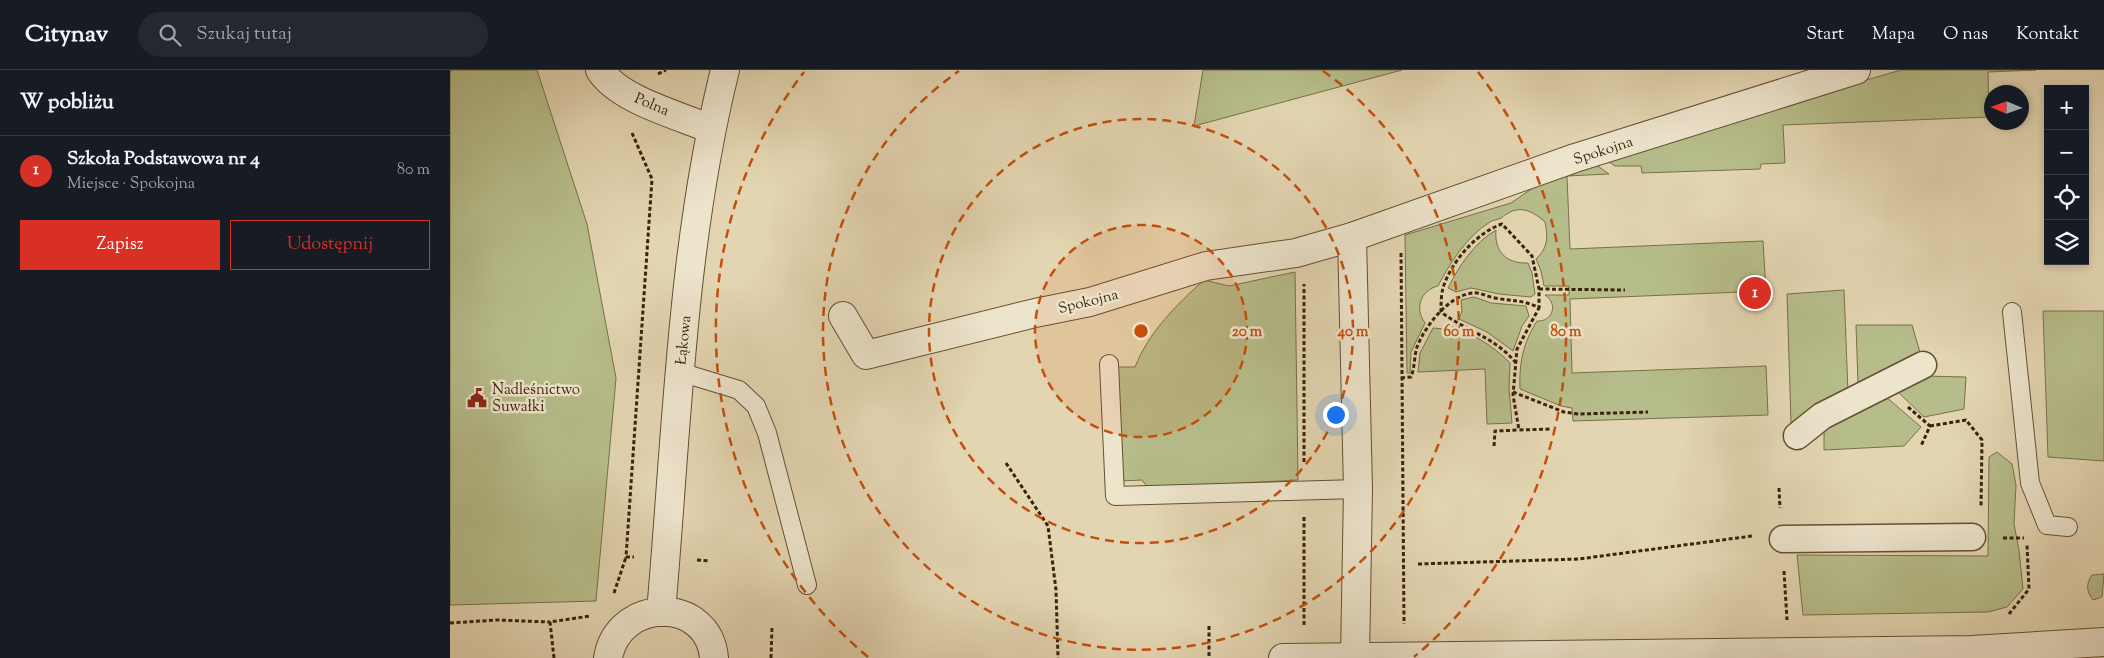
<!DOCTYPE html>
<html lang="pl">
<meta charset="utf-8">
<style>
:root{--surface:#171b24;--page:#242831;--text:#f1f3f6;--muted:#9ea1a6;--line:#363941;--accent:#d93025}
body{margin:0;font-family:"Sorts Mill Goudy",serif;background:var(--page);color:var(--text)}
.controls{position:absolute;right:15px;top:15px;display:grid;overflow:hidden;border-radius:0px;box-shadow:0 2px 8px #0003}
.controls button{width:45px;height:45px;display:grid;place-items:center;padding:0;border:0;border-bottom:1px solid var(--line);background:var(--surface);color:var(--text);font:25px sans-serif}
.compass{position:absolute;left:1534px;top:15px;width:45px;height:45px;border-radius:50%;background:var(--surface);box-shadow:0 2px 8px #0003;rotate:272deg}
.you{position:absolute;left:885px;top:344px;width:18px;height:18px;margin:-12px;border:4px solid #fff;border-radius:50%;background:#1a73e8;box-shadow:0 0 0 8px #1a73e833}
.badge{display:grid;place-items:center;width:32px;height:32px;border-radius:50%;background:var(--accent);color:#fff;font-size:16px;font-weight:700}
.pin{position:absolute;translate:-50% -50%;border:2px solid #fff;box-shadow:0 1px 5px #0006}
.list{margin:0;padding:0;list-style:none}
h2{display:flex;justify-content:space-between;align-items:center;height:65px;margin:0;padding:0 20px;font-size:21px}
h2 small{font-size:16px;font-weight:400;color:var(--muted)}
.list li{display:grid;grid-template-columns:32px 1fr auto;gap:15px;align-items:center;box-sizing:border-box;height:70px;padding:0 20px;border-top:1px solid var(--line)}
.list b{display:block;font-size:19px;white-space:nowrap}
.list p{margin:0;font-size:16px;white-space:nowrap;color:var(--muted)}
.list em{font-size:16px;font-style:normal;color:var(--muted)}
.actions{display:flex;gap:10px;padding:15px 20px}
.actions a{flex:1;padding:11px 0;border:1px solid var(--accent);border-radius:0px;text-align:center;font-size:18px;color:var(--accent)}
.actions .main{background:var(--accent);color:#fff}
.icon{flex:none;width:28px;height:28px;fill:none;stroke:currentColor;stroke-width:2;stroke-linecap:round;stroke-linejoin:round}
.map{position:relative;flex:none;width:1654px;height:588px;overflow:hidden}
header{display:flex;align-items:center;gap:30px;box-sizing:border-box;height:70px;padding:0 25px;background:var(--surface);border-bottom:1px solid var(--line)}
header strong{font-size:24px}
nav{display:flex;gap:28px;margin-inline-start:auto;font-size:18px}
.search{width:350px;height:45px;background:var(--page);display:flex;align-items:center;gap:12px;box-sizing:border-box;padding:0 18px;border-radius:28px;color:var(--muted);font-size:19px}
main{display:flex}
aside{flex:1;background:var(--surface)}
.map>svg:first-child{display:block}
</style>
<header>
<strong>Citynav</strong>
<div class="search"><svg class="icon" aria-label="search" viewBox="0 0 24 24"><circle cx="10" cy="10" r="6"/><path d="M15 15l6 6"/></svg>Szukaj tutaj</div>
<nav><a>Start</a><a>Mapa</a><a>O nas</a><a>Kontakt</a></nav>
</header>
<main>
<aside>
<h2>W pobliżu<small></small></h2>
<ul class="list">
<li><span class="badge">1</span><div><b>Szkoła Podstawowa nr 4</b><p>Miejsce · Spokojna</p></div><em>80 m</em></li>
</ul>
<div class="actions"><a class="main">Zapisz</a><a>Udostępnij</a></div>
</aside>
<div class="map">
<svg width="1654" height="588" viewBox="0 0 1654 588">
<rect width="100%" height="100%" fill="#e3d5b1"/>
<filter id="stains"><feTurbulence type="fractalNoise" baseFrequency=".004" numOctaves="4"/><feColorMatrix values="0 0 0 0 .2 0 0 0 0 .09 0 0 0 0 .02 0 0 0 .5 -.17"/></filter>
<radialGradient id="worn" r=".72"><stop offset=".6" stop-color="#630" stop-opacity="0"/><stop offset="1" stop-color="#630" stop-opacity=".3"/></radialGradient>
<!-- green -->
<g fill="#b6bd8a" stroke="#78704a">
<polygon points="5,0 87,0 137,154 166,308 146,531 0,535 0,1"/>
<polygon points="753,0 952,0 744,56"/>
<polygon points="1451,0 1586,0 1538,2 1539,47 1333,55 1335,93 1311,94 1310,99 1192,103 1191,96 1165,96 1156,90 1161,84"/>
<path d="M1145 94 1159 104 1117 106 1120 179 1313 171 1316 221 1120 229 1122 303 1316 296 1318 345 1123 351 1122 338 1111 336 1070 319C1069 293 1073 273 1087 251 1102 252 1109 234 1095 225H1119V216H1094L1091 201 1086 189C1098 178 1098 167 1095 152 1085 143 1071 134 1057 144 1052 146 1055 146 1051 148 1047 150 1043 150 1040 152 1017 166 1000 193 988 216 971 220 964 238 975 253L961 282 960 303H957L955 165 1061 133 1096 109Z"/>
<path d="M1046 160C1044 181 1056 194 1078 193L1082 203 1085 224 1081 227 1049 224 1021 218 1006 222 998 218C1009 196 1024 173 1046 160Z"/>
<path d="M845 202 848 410 698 418 692 410 671 411 668 297H685C699 262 726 235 754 210L779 216Z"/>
<polygon points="1394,220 1398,322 1341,353 1337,224"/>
<polygon points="1024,227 1041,233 1076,236 1079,246 1072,256 1063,281 1037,262 1009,249 1012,241 1011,230"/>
<polygon points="1593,241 1654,241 1654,391 1598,387"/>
<polygon points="1406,255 1462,255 1471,286 1408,314"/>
<path d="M1001 256C1026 266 1041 274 1060 293L1059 318 1062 353 1037 354 1035 299 968 302 970 283 983 258 994 259Z"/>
<polygon points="1473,306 1516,307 1514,339 1474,347 1445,319"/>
<polygon points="1435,326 1471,357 1454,376 1374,380 1374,357"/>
<polygon points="1547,382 1562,394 1566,415 1564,454 1569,480 1573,519 1557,537 1538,542 1353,545 1347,485 1538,486 1539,387"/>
<path d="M1654 504 1652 527 1643 530C1636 521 1636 514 1642 505Z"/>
</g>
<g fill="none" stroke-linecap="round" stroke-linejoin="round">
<defs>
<g id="service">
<polyline points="1562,242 1580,413 1597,455 1618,457"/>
<polyline points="659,294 665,426 908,419"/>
<polyline points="230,302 289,320 306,336 317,363 357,515"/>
</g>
<g id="pedestrian">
<polyline points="1347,366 1372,346 1473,295"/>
<polyline points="1333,469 1522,467"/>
</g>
<g id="minor">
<path d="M150 0C169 30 228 45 261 59"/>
<polyline points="902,167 908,419 905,588"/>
<polyline points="393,246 416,285 585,243 640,232 756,196 846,183 902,167 1125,88 1406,0"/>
</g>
<g id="tertiary">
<path d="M211 542C227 361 231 177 275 0"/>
<path d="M158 588C168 527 259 526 264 588"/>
<polyline points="833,588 1522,580 1654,572"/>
</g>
</defs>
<!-- service casing -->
<use href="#service" stroke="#645034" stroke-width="20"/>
<!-- pedestrian casing -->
<use href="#pedestrian" stroke="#645034" stroke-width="29"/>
<!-- minor casing -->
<use href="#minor" stroke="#645034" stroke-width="30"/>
<!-- tertiary casing -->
<use href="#tertiary" stroke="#645034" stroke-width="30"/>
<!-- path -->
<g stroke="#3a230b" stroke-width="3" stroke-dasharray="4 2.5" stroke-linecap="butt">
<polyline points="208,4 216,0"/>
<polyline points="182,63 202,109 176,487 184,487"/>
<polyline points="951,183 954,554"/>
<polyline points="1089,219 1175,220"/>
<path d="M1066 293C1045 267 1016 261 991 242 991 234 991 225 993 218 1001 192 1026 163 1052 154L1082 186 1089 219V238"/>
<path d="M951 308 961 307C965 297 964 286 967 277 975 256 999 225 1023 223 1030 222 1038 227 1045 228 1061 231 1075 230 1089 238L1067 279 1063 325 1069 360 1101 359"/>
<polyline points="1063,322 1114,342 1128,344 1198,342"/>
<polyline points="1458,337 1480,356 1471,376"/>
<polyline points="1480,356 1516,350 1532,370 1531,437"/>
<polyline points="1044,376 1045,361 1069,360"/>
<polyline points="854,392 854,214"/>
<polyline points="556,393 598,456 606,520 608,588"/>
<polyline points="1329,418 1330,438"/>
<polyline points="1553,468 1574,468"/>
<polyline points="247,490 260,491"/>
<polyline points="968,494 1129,489 1302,466"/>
<polyline points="1334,501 1337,550"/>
<polyline points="164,523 176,487"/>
<polyline points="1559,544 1579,519 1577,474"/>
<polyline points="0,553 47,550 100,552"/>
<polyline points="854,555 854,446"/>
<polyline points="759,556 759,588"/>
<polyline points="104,588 100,552 140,546"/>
<polyline points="321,588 322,558"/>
</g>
<!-- service -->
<use href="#service" stroke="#ede4cc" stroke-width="18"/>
<!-- pedestrian -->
<use href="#pedestrian" stroke="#ede4cc" stroke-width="26"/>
<!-- minor -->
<use href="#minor" stroke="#ede4cc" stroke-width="28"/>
<!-- tertiary -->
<use href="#tertiary" stroke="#ede4cc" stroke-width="28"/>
</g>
<!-- distance rings -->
<circle cx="691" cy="261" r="106" fill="#c54e0c" fill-opacity=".12"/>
<g fill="none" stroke="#c54e0c" stroke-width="2.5" stroke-dasharray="9 6">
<circle cx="691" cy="261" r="106"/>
<circle cx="691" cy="261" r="212"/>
<path d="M873 1A318 318 0 1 1 509 1"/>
<path d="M418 587A425 425 0 0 1 354 2M1028 2A425 425 0 0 1 964 587"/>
</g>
<!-- icons -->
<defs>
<symbol id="civic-bare" viewBox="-9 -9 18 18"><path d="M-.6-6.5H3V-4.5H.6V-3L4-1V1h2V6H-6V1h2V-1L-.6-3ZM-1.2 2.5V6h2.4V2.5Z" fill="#8f2418" stroke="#ede4cc" stroke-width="2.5" paint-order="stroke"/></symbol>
</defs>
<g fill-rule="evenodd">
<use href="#civic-bare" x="13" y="314" width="28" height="28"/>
</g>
<g text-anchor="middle" stroke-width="5" stroke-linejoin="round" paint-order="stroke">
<!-- street labels -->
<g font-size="15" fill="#3a230b" stroke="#ede4cc">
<text transform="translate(202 34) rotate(23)" y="5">Polna</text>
<text transform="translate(1153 80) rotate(-18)" y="5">Spokojna</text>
<text transform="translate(638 231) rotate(-14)" y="5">Spokojna</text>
<text transform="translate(233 270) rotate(-84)" y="5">Łąkowa</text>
</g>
<!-- poi labels -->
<g font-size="15" fill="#3a230b" stroke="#ede4cc" text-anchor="start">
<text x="42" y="324">Nadleśnictwo<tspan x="42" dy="17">Suwałki</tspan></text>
</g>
</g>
<circle cx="691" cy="261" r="8" fill="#c54e0c" stroke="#ede4cc" stroke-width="2.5"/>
<g font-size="15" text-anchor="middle" font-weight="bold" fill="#c54e0c" stroke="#ede4cc" stroke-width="5" stroke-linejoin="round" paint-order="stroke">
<text x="797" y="266">20 m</text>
<text x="903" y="266">40 m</text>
<text x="1009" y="266">60 m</text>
<text x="1116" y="266">80 m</text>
</g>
<rect width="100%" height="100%" filter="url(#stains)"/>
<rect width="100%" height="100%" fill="url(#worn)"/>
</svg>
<div class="controls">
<button>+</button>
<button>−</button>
<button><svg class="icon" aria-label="locate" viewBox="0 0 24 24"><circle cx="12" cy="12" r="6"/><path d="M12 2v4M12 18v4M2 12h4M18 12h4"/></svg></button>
<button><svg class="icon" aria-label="layers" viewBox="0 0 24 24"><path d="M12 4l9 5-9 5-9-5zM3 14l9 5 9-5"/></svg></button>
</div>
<svg class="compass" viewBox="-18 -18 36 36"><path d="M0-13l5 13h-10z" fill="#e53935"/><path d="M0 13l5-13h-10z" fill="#9ea1a6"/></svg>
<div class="you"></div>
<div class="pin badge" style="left:1305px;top:223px">1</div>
</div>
</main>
